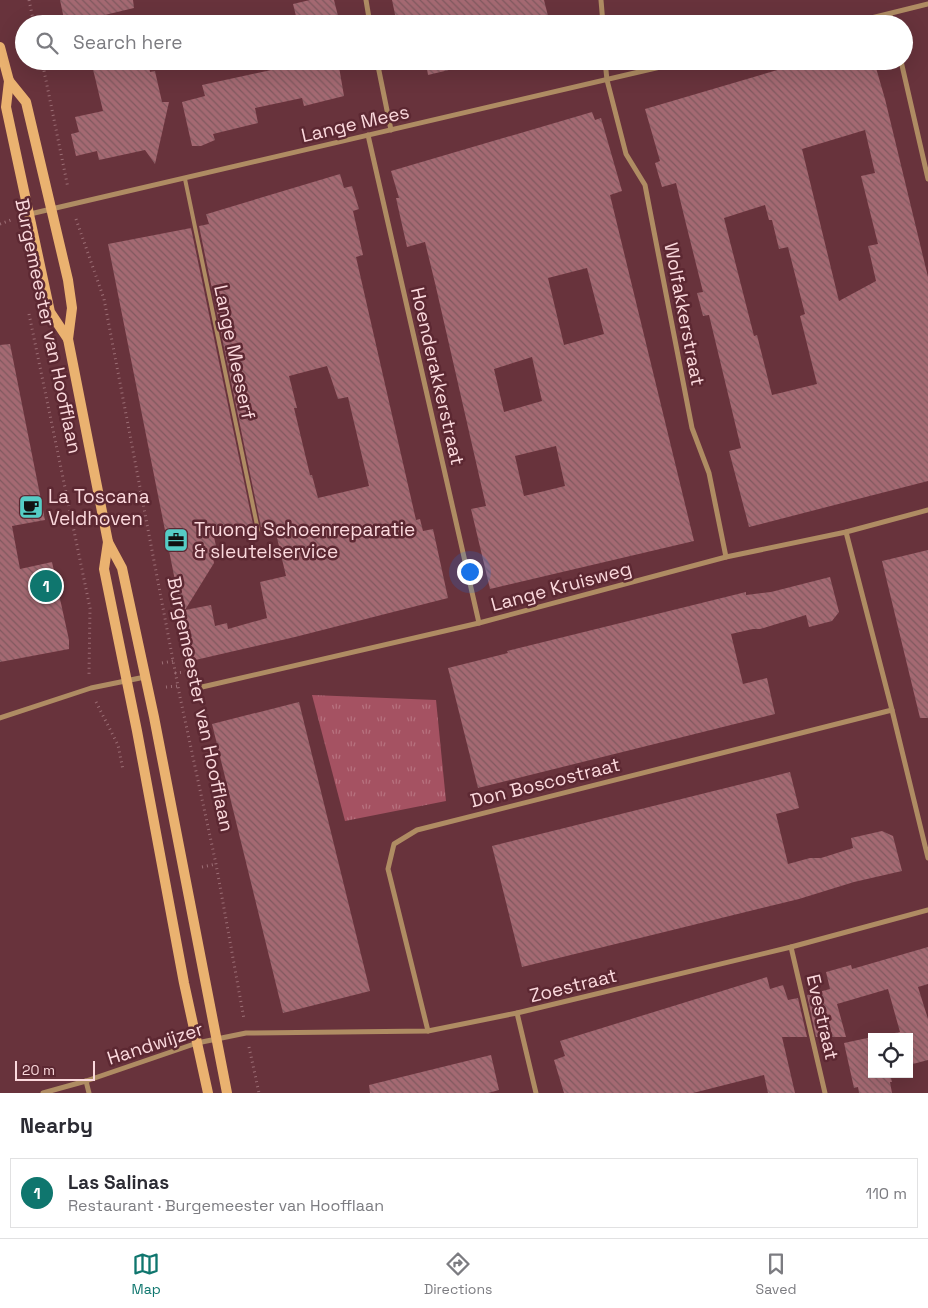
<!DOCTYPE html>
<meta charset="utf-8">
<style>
:root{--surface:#fff;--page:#f2f2f3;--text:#2b2b33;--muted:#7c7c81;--line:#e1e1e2;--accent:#0f766e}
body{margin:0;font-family:"Space Grotesk",sans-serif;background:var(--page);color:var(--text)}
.controls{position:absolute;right:15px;bottom:15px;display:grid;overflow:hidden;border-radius:0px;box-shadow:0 5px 20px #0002}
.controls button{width:45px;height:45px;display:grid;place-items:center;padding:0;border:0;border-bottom:1px solid var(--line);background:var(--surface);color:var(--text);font:25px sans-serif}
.scale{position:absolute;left:15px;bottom:12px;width:80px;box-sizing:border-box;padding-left:5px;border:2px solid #fbd9dd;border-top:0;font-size:14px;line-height:18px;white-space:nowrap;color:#fbd9dd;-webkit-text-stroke:4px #5c2832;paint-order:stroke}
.you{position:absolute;left:469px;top:571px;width:18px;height:18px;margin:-12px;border:4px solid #fff;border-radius:50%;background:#1a73e8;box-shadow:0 0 0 8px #1a73e833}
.badge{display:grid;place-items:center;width:32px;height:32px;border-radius:50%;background:var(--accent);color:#fff;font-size:16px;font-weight:700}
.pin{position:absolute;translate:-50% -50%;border:2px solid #fff;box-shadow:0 1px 5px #0006}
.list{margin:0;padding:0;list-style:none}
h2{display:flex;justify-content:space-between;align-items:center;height:65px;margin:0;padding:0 20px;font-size:21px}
h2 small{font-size:16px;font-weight:400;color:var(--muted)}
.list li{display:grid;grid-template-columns:32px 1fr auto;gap:15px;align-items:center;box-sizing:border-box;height:70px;margin:0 10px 10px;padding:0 10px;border:1px solid var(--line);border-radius:0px}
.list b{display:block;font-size:19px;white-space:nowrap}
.list p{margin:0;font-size:16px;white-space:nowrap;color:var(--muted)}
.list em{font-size:16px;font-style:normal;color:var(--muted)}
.icon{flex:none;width:28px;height:28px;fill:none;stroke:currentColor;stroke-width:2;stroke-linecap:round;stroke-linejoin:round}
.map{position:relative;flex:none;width:928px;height:1093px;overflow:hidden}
.search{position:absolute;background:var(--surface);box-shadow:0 5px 20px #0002;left:15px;right:15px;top:15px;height:55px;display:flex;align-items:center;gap:12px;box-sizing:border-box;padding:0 18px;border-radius:28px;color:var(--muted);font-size:19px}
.sheet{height:145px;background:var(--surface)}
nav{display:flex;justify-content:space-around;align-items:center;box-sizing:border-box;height:70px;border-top:1px solid var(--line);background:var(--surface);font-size:14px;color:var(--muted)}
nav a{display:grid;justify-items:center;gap:2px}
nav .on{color:var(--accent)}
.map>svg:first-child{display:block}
</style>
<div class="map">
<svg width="928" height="1093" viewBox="0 0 928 1093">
<defs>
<pattern id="grass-tufts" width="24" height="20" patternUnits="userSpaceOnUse" patternTransform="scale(1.25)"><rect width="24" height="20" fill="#a55262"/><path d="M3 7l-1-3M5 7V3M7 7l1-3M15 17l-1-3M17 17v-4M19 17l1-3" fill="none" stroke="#b7727f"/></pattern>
<pattern id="building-back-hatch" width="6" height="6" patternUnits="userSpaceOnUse" patternTransform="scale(1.25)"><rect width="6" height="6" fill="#a46972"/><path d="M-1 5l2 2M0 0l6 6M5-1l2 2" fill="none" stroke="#80595f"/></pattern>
</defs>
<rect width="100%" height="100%" fill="#68333c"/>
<!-- grass -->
<polygon fill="url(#grass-tufts)" points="312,695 436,700 446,801 345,821"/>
<!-- building -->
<g fill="url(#building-back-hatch)" fill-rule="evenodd">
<polygon points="60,0 133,0 134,8 88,19 89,24 65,24"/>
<polygon points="310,0 334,0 340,24 294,24 292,17 296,16 293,4"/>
<polygon points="392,0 544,0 550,24 397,24"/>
<polygon points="91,61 148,61 150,72 155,71 162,102 169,102 155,164 145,150 99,160 97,151 76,156 71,134 79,132 75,117 103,111"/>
<polygon points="302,61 338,61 344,96 304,106 302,98 255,108 258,123 213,134 215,140 201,146 192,146 182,102 205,96 202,85 303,63"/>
<polygon points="412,61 486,61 428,75 426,63 413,65"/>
<path d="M808 61H874L885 99 928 277V481L749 527 729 451 741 448 709 315 703 316 697 293 703 292 686 224 676 183 662 187 655 163 660 161 645 109ZM865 130 875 173 861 176 878 244 868 246 876 281 839 301 802 149ZM765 205 769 220H772L779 249 788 247 805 314 800 316 817 384 772 395 757 335 754 336 724 218Z"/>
<path d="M592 112 595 120 601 118 622 191 610 195 694 541 490 589 471 509 486 506 435 283 425 242 407 247 396 198H399L391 171ZM587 268 604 334 564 345 548 278ZM532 357 542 401 504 412 494 369ZM556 446 565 486 524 496 515 456Z"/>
<path d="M340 174 344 188 352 186 359 209 353 211 363 255 356 257 416 520 420 519 423 531 433 529 448 598 295 637 191 661 108 244 191 228 254 529 214 537 216 546 211 548 214 563 185 610 211 605 215 626 227 623 228 629 267 618 260 582 286 576 274 525 261 527 199 226 209 224 206 214H207ZM327 366 338 399 348 397 369 486 318 498 312 475H310L294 408H297L289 376Z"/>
<polygon points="10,344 45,520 12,526 20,569 52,562 69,640 69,649 0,662 0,345"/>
<polygon points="928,550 928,718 920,718 882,561"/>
<polygon points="830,577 839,612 832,621 809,627 806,615 760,629 753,629 731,634 743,684 767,678 775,714 478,788 448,668 508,653 507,651 746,592 746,595 771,592"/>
<polygon points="299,702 370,991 283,1013 212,724"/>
<polygon points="790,772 799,808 776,814 788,864 810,858 821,858 853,848 851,838 882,831 893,836 902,871 854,882 799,899 522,967 492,846"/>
<polygon points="928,947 928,984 918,987 928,1019 928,1060 909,1065 909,1037 874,1037 900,1032 888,989 837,1004 846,1037 816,1037 807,995 830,989 826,972 851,965 852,969"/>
<polygon points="767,977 770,989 783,985 788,1000 798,998 807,1037 782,1037 795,1093 768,1093 764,1075 693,1093 564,1093 554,1060 565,1056 560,1041"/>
<polygon points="872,1037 872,1074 890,1074 892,1082 890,1082 892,1093 859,1093 858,1087 854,1088 844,1043"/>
<polygon points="491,1055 499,1090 488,1093 370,1093 369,1085"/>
</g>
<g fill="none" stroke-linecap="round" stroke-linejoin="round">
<!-- path -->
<g stroke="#9c6e75" stroke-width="3" stroke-dasharray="1 4" stroke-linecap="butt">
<polyline points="29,0 34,24"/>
<polyline points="42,61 68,188"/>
<polyline points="76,219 104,299 180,697 216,864 244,1019"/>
<polyline points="0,224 11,220"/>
<polyline points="29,314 90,608 89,674"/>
<polyline points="162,663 173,661"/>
<polyline points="175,673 194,671 195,673"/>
<polyline points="166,687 178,686"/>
<polyline points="96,702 118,745 123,770"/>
<polyline points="202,867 216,864"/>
<polyline points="249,1047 259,1093"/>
</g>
<!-- lane -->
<polyline stroke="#af8c63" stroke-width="4" points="185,179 258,530"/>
<!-- street -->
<g stroke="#af8c63" stroke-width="5">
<polyline points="366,0 370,24"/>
<polyline points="601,0 603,24"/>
<polyline points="890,14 892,24"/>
<polyline points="847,24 928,4"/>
<polyline points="377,61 391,130"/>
<polyline points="605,61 607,80 626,154 645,185 692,428 709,473 726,557"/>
<polyline points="901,61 928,179"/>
<polyline points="368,135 479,623"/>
<polyline points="30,214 686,61"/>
<polyline points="846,532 892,710 928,858"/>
<polyline points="202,687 479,623 726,557 846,532 928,510"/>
<polyline points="0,718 91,688 145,677"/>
<polyline points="791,947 825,1093"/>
<polyline points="517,1013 536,1093"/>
<polyline points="428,1031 388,869 394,844 417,830 892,710"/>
<polyline points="86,1081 89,1093"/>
<polyline points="43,1093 86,1081 197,1043 246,1033 428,1031 517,1013 791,947 928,910"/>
</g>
<!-- secondary -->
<g stroke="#eab270" stroke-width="10">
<polyline points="0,47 9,81 6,107 50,312 68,339"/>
<polyline points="9,81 26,102 68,280 72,308 68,339 108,542 122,568 154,717 227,1093"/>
<polyline points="108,542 104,569 137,731 184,983 208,1093"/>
</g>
</g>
<!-- icons -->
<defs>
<symbol id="cafe-square" viewBox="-11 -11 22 22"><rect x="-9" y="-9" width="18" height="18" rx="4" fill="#55cdc6" stroke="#5c2832"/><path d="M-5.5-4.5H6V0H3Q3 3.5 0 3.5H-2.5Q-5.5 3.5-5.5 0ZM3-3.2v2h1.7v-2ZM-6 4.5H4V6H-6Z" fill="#111"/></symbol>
<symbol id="office-square" viewBox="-11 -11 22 22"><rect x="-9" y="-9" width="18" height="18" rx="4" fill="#55cdc6" stroke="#5c2832"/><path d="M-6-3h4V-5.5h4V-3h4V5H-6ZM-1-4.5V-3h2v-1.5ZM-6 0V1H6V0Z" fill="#111"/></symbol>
</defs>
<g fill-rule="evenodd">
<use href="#cafe-square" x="17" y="493" width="28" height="28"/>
<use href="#office-square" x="162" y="526" width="28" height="28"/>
</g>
<g text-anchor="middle" stroke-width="5" stroke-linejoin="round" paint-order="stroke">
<!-- street labels -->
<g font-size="19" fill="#fbd9dd" stroke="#5c2832">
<text transform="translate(355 123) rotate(-13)" y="7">Lange Mees</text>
<text transform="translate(685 314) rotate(79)" y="7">Wolfakkerstraat</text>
<text transform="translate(49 326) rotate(78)" y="7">Burgemeester van Hoofflaan</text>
<text transform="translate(235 352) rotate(78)" y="7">Lange Meeserf</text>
<text transform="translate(438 376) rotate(77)" y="7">Hoenderakkerstraat</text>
<text transform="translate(561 586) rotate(-15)" y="7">Lange Kruisweg</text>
<text transform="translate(201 704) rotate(78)" y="7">Burgemeester van Hoofflaan</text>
<text transform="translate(545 782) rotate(-14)" y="7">Don Boscostraat</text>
<text transform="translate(573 985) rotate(-14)" y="7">Zoestraat</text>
<text transform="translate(823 1017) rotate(77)" y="7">Evestraat</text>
<text transform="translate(155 1043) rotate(-18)" y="7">Handwijzer</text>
</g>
<!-- poi labels -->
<g font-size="19" fill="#fbd9dd" stroke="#5c2832" text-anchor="start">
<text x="48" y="503">La Toscana<tspan x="48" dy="22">Veldhoven</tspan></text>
<text x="194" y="536">Truong Schoenreparatie<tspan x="194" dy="22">&amp; sleutelservice</tspan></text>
</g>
</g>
</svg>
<div class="controls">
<button><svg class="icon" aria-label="locate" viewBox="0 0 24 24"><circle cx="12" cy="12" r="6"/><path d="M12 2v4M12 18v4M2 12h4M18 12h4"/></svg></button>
</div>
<div class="scale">20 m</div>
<div class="you"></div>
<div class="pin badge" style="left:46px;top:586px">1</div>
<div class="search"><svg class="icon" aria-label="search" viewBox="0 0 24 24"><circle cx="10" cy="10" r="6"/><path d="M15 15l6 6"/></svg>Search here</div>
</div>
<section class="sheet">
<h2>Nearby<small></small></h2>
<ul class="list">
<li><span class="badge">1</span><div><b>Las Salinas</b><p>Restaurant · Burgemeester van Hoofflaan</p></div><em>110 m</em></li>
</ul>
</section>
<nav>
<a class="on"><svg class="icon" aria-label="map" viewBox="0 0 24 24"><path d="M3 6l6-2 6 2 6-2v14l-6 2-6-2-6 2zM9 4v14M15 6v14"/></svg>Map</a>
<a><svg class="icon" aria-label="directions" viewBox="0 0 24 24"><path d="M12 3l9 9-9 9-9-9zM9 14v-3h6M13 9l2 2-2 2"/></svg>Directions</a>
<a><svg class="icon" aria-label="saved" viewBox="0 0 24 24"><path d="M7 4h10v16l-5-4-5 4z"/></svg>Saved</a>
</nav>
